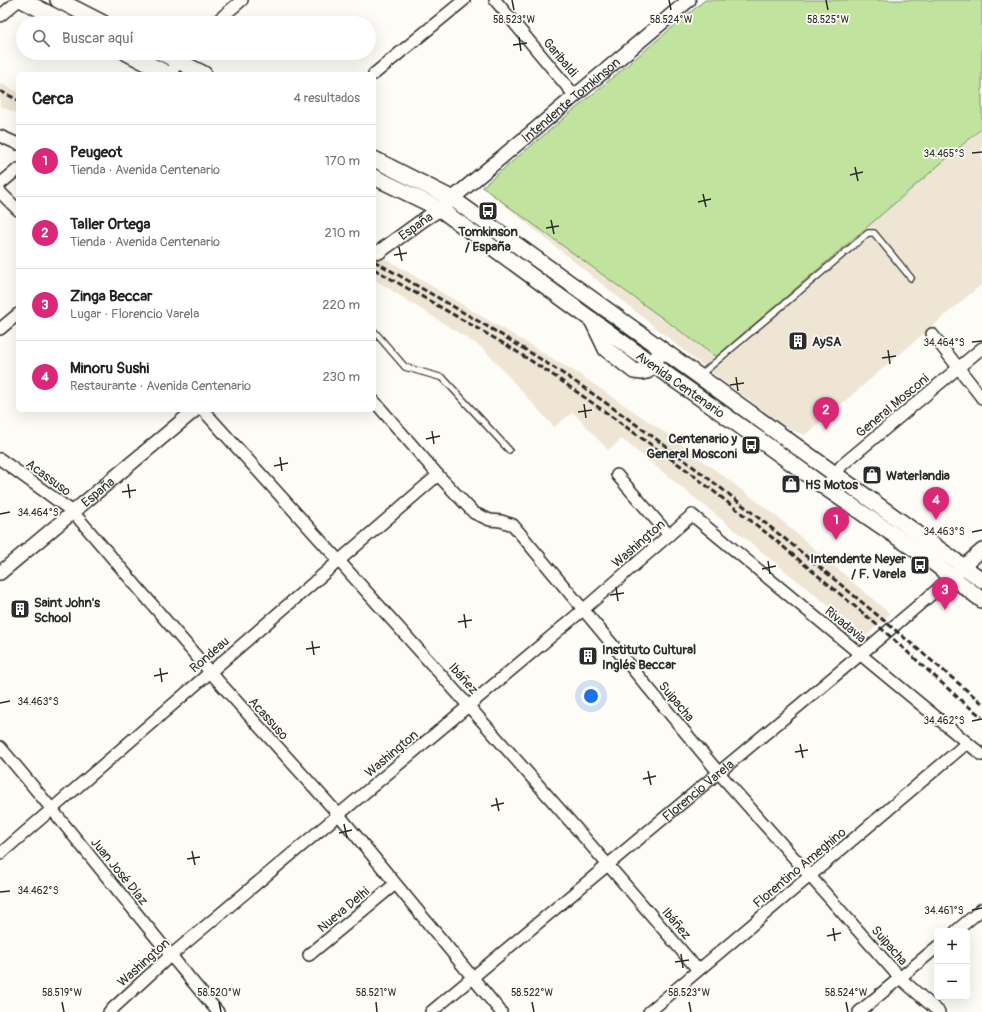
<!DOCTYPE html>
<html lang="es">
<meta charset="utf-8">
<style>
:root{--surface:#fff;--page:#f6f6f6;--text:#202124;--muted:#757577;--line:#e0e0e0;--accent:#db2777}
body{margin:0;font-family:Pangolin,sans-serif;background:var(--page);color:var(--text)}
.controls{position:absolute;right:12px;bottom:12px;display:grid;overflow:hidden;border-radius:6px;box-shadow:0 4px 16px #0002}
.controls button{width:36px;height:36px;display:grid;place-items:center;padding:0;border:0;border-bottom:1px solid var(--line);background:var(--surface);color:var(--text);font:20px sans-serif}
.you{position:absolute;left:591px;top:696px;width:14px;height:14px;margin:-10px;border:3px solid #fff;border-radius:50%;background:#1a73e8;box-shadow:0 0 0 6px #1a73e833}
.badge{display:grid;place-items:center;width:26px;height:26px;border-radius:50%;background:var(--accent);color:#fff;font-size:13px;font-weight:700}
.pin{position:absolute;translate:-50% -33px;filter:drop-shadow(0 1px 2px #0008)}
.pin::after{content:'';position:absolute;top:21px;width:14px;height:12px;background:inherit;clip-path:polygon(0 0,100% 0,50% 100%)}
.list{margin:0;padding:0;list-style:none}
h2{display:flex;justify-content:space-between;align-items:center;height:52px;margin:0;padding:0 16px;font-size:17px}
h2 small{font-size:13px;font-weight:400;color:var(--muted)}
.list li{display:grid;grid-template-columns:26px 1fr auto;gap:12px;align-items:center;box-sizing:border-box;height:72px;padding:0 16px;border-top:1px solid var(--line)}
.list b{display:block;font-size:15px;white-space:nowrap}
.list p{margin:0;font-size:13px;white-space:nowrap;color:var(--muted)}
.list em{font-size:13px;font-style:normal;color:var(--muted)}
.icon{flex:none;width:22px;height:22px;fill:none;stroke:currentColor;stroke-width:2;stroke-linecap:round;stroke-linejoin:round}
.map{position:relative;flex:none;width:982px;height:1012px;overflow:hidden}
.search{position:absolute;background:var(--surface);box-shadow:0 4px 16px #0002;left:16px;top:16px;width:360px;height:44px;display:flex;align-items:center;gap:10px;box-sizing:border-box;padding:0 14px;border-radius:22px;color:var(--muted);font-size:15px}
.panel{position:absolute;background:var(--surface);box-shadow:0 4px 16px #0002;left:16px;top:72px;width:360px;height:340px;border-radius:6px}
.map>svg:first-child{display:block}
</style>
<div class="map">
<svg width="982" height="1012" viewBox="0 0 982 1012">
<rect width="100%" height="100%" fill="#fdfcf7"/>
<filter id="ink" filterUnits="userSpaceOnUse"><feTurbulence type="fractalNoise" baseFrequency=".025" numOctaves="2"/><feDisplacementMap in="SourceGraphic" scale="8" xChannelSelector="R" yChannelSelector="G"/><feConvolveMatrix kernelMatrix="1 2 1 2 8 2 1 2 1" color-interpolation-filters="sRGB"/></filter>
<g filter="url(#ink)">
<!-- built -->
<g fill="#eee5d4">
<polygon points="705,0 982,0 982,284 805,435 789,429 708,370 482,187"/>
<polygon points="0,83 18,92 18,114 0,106"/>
<polygon points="374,253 391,262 577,373 670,436 775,515 890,614 866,636 622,439 608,450 573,412 554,427 484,349 374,279"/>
</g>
<!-- green -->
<polygon fill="#c0e49e" stroke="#768864" points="705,0 982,0 982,128 716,357 482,187"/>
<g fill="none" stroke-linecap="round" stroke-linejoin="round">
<defs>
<g id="service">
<polyline points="374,331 405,367 443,378 509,450"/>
<polyline points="699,376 868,233 874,233 911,278"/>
</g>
<g id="minor">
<polyline points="495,0 575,96"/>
<polyline points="0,16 19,0"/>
<polyline points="215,23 242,0"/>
<polyline points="171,74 182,53"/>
<polyline points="374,74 464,0"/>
<polyline points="0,136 18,144"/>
<polyline points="0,184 18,169"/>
<polyline points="0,192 18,210"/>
<polyline points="0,329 18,314"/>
<polyline points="932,334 982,398"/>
<polyline points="374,401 438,475 474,513 490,520 501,521 513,525 719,773 900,978 939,1012"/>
<path d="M203 410C370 595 537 780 698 970"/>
<polyline points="0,459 73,512 210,672 339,815 501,1012"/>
<polyline points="617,475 669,535"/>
<polyline points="826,488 842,465 982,348"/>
<path d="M0 747C74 834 144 925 218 1012"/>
<polyline points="0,854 438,475"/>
<polyline points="956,931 982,909"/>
<polyline points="309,955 395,884"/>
<polyline points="109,1012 170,956 584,609 692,515 982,755"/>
<path id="s1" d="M431 1012 861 654 952 577"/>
<polyline points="649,1012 967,743"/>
<polyline points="859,1012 937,947"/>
</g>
<g id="tertiary">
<path id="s2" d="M379 252 423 220 440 209 689 0"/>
<path id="s3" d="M0 573 195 410"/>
<polyline points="956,573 982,550"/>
</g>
<g id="secondary">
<polyline points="22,0 67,23"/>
<polyline points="58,0 103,23"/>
<polyline points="127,53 168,74"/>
<polyline points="162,53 204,74"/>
<polyline points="374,159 453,199 982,580"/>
<path id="s4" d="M374 177 440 209 652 364 757 438 826 488 926 557 982 600"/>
<polyline points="593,322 606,349 634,371 642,372 647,371 658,356"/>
</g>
</defs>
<!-- service casing -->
<use href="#service" stroke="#2b2b2b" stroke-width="8"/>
<!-- minor casing -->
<use href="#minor" stroke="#2b2b2b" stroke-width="14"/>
<!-- tertiary casing -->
<use href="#tertiary" stroke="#2b2b2b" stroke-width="16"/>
<!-- secondary casing -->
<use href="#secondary" stroke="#2b2b2b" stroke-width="18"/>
<!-- service -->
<use href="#service" stroke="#fdfcf7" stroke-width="5.5"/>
<!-- minor -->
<use href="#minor" stroke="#fdfcf7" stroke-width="11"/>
<!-- tertiary -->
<use href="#tertiary" stroke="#fdfcf7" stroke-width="13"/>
<!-- secondary -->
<use href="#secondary" stroke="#fdfcf7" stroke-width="15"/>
<!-- rail -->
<g stroke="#2b2b2b" stroke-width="3" stroke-dasharray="6 3" stroke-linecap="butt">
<polyline points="0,91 18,100"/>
<path d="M374 261C452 306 530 349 603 401 735 493 858 599 982 703"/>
<polyline points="374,269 508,346 556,377 688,471 774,539 882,629 963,702 982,717"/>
</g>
</g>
</g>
<!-- ticks -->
<path fill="none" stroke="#2b2b2b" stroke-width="1.5" d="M512 0 514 10M669 0 671 10M826 0 828 10M519 37 521 51M513 45 527 43M972 153 982 152M855 167 858 181M850 175 863 172M703 194 706 207M698 202 711 199M551 220 554 234M546 228 559 226M399 247 402 261M394 255 407 253M972 342 982 341M888 350 890 364M882 358 896 356M736 377 738 391M730 385 744 383M584 404 586 418M578 412 592 410M432 431 434 444M426 439 440 436M280 457 282 471M274 466 288 463M128 484 130 498M122 492 136 490M0 514 10 512M972 532 982 530M768 561 770 574M762 569 776 566M616 587 618 601M610 595 624 593M464 614 466 628M458 622 472 620M312 641 314 655M306 649 320 647M160 668 162 682M154 676 168 673M0 703 10 701M972 721 982 719M800 744 803 758M795 752 808 750M648 771 651 785M643 779 656 776M496 798 499 811M491 806 504 803M344 824 347 838M339 833 352 830M192 851 195 865M187 859 200 857M0 892 10 891M972 910 982 908M833 928 835 941M827 936 841 933M681 954 683 968M675 962 689 960M62 1002 64 1012M219 1002 221 1012M376 1002 377 1012M532 1002 534 1012M689 1002 691 1012M846 1002 848 1012"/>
<!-- icons -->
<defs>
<symbol id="bus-square" viewBox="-11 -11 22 22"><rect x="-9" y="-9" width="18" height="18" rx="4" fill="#2b2b2b" stroke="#fdfcf7"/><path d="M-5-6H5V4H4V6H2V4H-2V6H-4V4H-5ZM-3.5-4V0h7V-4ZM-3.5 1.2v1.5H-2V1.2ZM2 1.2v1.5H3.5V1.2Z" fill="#fff"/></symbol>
<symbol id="building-square" viewBox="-11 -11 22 22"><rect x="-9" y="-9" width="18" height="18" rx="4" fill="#2b2b2b" stroke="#fdfcf7"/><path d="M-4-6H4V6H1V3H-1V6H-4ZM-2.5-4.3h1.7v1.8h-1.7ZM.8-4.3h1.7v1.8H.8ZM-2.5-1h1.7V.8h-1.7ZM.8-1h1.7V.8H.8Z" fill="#fff"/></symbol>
<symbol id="shop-square" viewBox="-11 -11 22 22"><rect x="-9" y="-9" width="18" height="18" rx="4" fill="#2b2b2b" stroke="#fdfcf7"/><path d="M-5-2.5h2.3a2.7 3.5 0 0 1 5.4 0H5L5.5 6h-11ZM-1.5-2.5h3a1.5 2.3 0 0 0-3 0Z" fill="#fff"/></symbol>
</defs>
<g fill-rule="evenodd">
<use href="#bus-square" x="477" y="200" width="22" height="22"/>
<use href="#building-square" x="787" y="330" width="22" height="22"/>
<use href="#bus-square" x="740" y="434" width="22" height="22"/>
<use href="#shop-square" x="861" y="464" width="22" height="22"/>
<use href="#shop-square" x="780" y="473" width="22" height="22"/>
<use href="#bus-square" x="909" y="554" width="22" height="22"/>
<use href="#building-square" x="9" y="598" width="22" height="22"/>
<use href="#building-square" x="577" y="645" width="22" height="22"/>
</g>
<g text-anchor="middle" stroke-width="3.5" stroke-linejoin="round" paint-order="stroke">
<!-- street labels -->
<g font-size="13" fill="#2b2b2b" stroke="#fdfcf7">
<text transform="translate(561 57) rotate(50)" y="5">Garibaldi</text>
<text dy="5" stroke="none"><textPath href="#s2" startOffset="245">Intendente Tomkinson</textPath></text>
<text dy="5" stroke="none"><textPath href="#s2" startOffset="45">España</textPath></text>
<text dy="5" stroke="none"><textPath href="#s4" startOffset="371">Avenida Centenario</textPath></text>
<text transform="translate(892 405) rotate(-40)" y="5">General Mosconi</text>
<text transform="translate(49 477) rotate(36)" y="5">Acassuso</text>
<text dy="5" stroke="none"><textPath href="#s3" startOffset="127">España</textPath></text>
<text transform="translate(638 543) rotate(-41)" y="5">Washington</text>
<text transform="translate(846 624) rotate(39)" y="5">Rivadavia</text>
<text transform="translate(209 654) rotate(-41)" y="5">Rondeau</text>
<text transform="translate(464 678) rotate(48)" y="5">Ibáñez</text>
<text transform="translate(677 701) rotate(50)" y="5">Suipacha</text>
<text transform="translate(269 718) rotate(48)" y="5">Acassuso</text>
<text transform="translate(391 753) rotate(-40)" y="5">Washington</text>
<text dy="5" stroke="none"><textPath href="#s1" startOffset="347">Florencio Varela</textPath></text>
<text transform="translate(799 867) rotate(-40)" y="5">Florentino Ameghino</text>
<text transform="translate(120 871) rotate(51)" y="5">Juan José Díaz</text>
<text transform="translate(343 909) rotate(-40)" y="5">Nueva Delhi</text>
<text transform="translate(677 923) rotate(50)" y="5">Ibáñez</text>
<text transform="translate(890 945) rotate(49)" y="5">Suipacha</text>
<text transform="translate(143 962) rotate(-42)" y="5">Washington</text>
</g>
<!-- poi labels -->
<g font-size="13" font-weight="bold" fill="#2b2b2b" stroke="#fdfcf7" text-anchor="start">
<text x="488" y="236" text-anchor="middle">Tomkinson<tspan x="488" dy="15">/ España</tspan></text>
<text x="812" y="346">AySA</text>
<text x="737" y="443" text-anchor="end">Centenario y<tspan x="737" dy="15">General Mosconi</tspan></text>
<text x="886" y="480">Waterlandia</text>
<text x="805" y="489">HS Motos</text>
<text x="906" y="563" text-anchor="end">Intendente Neyer<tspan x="906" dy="15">/ F. Varela</tspan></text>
<text x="34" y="607">Saint John's<tspan x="34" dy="15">School</tspan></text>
<text x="602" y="654">Instituto Cultural<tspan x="602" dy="15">Inglés Beccar</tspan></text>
</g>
</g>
<g font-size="10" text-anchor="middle" fill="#2b2b2b" stroke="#fdfcf7" stroke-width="3.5" stroke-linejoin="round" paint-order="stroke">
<text x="828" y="23">58.525°W</text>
<text x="514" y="23">58.523°W</text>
<text x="671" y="23">58.524°W</text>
<text x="944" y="157">34.465°S</text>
<text x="944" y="346">34.464°S</text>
<text x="38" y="516">34.464°S</text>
<text x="944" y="535">34.463°S</text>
<text x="38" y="705">34.463°S</text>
<text x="944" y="724">34.462°S</text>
<text x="38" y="894">34.462°S</text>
<text x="944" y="914">34.461°S</text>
<text x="62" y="996">58.519°W</text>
<text x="219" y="996">58.520°W</text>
<text x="376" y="996">58.521°W</text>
<text x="532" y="996">58.522°W</text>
<text x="689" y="996">58.523°W</text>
<text x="846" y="996">58.524°W</text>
</g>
</svg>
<div class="controls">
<button>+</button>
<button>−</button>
</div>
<div class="you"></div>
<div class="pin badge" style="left:836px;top:540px">1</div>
<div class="pin badge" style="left:826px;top:430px">2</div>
<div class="pin badge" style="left:945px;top:610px">3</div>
<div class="pin badge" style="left:936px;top:520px">4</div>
<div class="search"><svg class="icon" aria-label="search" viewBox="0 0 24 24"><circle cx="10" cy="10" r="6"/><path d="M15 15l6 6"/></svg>Buscar aquí</div>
<section class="panel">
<h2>Cerca<small>4 resultados</small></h2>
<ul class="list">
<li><span class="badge">1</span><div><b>Peugeot</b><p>Tienda · Avenida Centenario</p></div><em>170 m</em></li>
<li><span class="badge">2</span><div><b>Taller Ortega</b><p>Tienda · Avenida Centenario</p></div><em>210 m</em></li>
<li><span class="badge">3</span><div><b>Zinga Beccar</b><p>Lugar · Florencio Varela</p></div><em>220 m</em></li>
<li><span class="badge">4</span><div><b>Minoru Sushi</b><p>Restaurante · Avenida Centenario</p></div><em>230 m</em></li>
</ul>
</section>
</div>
